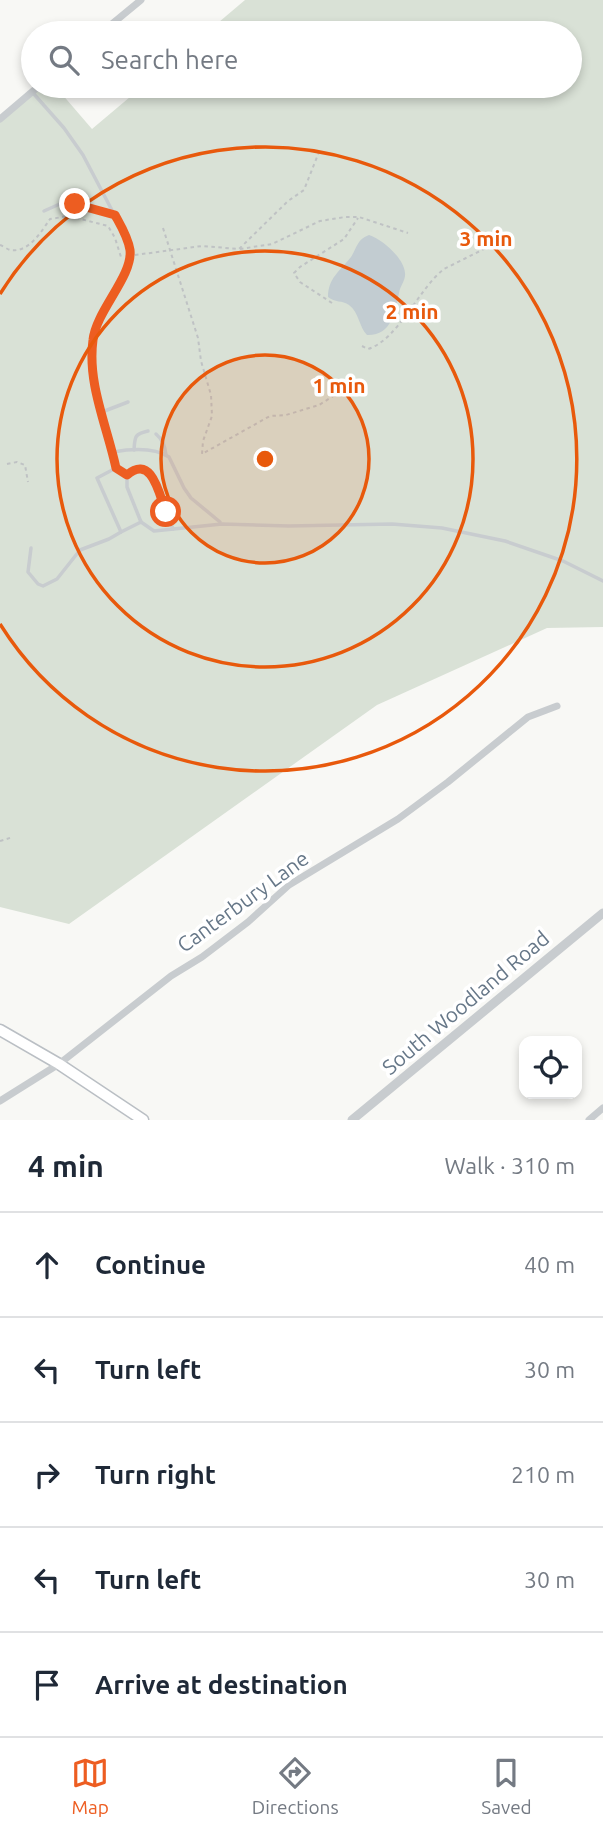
<!DOCTYPE html>
<meta charset="utf-8">
<style>
:root{--surface:#fff;--page:#f6f6f7;--text:#1f2937;--muted:#747a83;--line:#e0e1e3;--accent:#ed5d21}
body{margin:0;font-family:Ubuntu,sans-serif;background:var(--page);color:var(--text)}
.controls{position:absolute;right:21px;bottom:21px;display:grid;overflow:hidden;border-radius:14px;box-shadow:0 4px 10px #0003}
.controls button{width:63px;height:63px;display:grid;place-items:center;padding:0;border:0;border-bottom:2px solid var(--line);background:var(--surface);color:var(--text);font:35px sans-serif}
.stop{position:absolute;width:21px;height:21px;margin:-16px;border:5px solid #ed5d21;border-radius:50%;background:#fff}
.stop.end{background:#ed5d21;border-color:#fff;box-shadow:0 2px 7px #0008}
.list{margin:0;padding:0;list-style:none}
h2{display:flex;justify-content:space-between;align-items:center;height:91px;margin:0;padding:0 28px;font-size:30px}
h2 small{font-size:23px;font-weight:400;color:var(--muted)}
.list li{display:grid;grid-template-columns:46px 1fr auto;gap:21px;align-items:center;box-sizing:border-box;height:105px;padding:0 28px;border-top:2px solid var(--line)}
.list b{display:block;font-size:26px;white-space:nowrap}
.list em{font-size:23px;font-style:normal;color:var(--muted)}
.icon{flex:none;width:38px;height:38px;fill:none;stroke:currentColor;stroke-width:2;stroke-linecap:round;stroke-linejoin:round}
.map{position:relative;flex:none;width:603px;height:1120px;overflow:hidden}
.search{position:absolute;background:var(--surface);box-shadow:0 4px 10px #0003;left:21px;right:21px;top:21px;height:77px;display:flex;align-items:center;gap:18px;box-sizing:border-box;padding:0 24px;border-radius:38px;color:var(--muted);font-size:26px}
.sheet{height:616px;background:var(--surface)}
nav{display:flex;justify-content:space-around;align-items:center;box-sizing:border-box;height:98px;border-top:2px solid var(--line);background:var(--surface);font-size:19px;color:var(--muted)}
nav a{display:grid;justify-items:center;gap:4px}
nav .on{color:var(--accent)}
.map>svg:first-child{display:block}
</style>
<div class="map">
<svg width="603" height="1120" viewBox="0 0 603 1120">
<rect width="100%" height="100%" fill="#f8f8f5"/>
<!-- green -->
<polygon fill="#d9e1d6" points="245,0 603,0 603,627 547,628 377,705 69,924 0,907 0,119 39,86 55,86 92,129 143,86 570,86 570,33 206,33"/>
<!-- water -->
<path fill="#c2ccd1" d="M369 235C382 239 404 258 405 273 406 280 400 286 399 293 395 313 391 336 367 335 359 327 359 312 349 305 342 300 335 303 328 297 328 278 340 271 351 257 357 248 357 239 369 235Z"/>
<g fill="none" stroke-linecap="round" stroke-linejoin="round">
<defs>
<polyline id="secondary" points="0,1030 59,1064 143,1120"/>
</defs>
<!-- secondary casing -->
<use href="#secondary" stroke="#babfc4" stroke-width="13"/>
<!-- path -->
<g stroke="#bfc2c4" stroke-width="2" stroke-dasharray="3.5 3.5" stroke-linecap="butt">
<polyline points="163,228 198,338 201,361 211,395 212,416 203,441 202,454 270,416 286,415 319,405 335,395 349,395"/>
<path d="M0 245C3 246 7 249 10 250 29 253 41 232 50 219L69 216 108 226 115 238 121 257H122"/>
<polyline points="240,249 272,244 320,221 345,217 359,217 408,233"/>
<polyline points="135,255 202,246 239,249 288,201 304,190 319,152"/>
<polyline points="332,303 300,282 294,273 300,267 344,239 358,218"/>
<path d="M362 346 368 349C398 340 419 288 444 269L506 238"/>
<polyline points="7,464 17,462 25,465 28,482"/>
<polyline points="0,841 13,837"/>
</g>
<!-- service -->
<g stroke="#c8cccf" stroke-width="3.5">
<polyline points="33,93 64,128 83,155 126,237 130,247 130,257 126,271 106,306 93,337 92,372 116,468 97,478 121,532 141,522 154,531 222,524 289,526 392,524 442,528 505,541 563,561 603,581"/>
<polyline points="44,211 62,203 75,204 115,215"/>
<polyline points="102,412 128,402"/>
<path d="M156 434C163 440 165 446 166 455"/>
<path d="M134 450C135 437 134 434 148 431"/>
<path d="M113 452C130 449 154 447 169 457L184 488 191 498 220 522"/>
<polyline points="116,468 127,475"/>
<path d="M141 522 127 487V475C138 466 143 466 152 477L173 529"/>
<polyline points="31,548 28,572 38,584 43,586 57,579 80,550 109,539 121,532"/>
</g>
<!-- minor -->
<g stroke="#c8cccf" stroke-width="7">
<polyline points="101,33 141,0"/>
<polyline points="0,119 39,86"/>
<polyline points="0,1101 59,1064 171,976 202,957 248,922 289,885 398,819 448,782 528,717 557,706"/>
<polyline points="589,1120 603,1108"/>
</g>
<!-- tertiary -->
<polyline stroke="#c8cccf" stroke-width="9" points="352,1120 603,913"/>
<!-- secondary -->
<use href="#secondary" stroke="#fff" stroke-width="10"/>
</g>
<g fill="none" stroke-linecap="round" stroke-linejoin="round">
<!-- route -->
<path stroke="#ed5d21" stroke-width="9" d="M75 204 115 215C121 226 128 237 130 250 133 276 96 311 93 340 87 383 107 426 116 468L127 475C152 454 159 494 166 512"/>
</g>
<!-- distance rings -->
<circle cx="265" cy="459" r="104" fill="#e8590c" fill-opacity=".12"/>
<g fill="none" stroke="#e8590c" stroke-width="3.5">
<circle cx="265" cy="459" r="104"/>
<circle cx="265" cy="459" r="208"/>
<path d="M0 294A312 312 0 1 1 0 624"/>
</g>
<g text-anchor="middle" stroke-width="7" stroke-linejoin="round" paint-order="stroke">
<!-- street labels -->
<g font-size="21" fill="#678" stroke="#fff">
<text transform="translate(243 902) rotate(-36)" y="7">Canterbury Lane</text>
<text transform="translate(466 1003) rotate(-40)" y="7">South Woodland Road</text>
</g>
</g>
<circle cx="265" cy="459" r="10" fill="#e8590c" stroke="#fff" stroke-width="3.5"/>
<g font-size="21" text-anchor="middle" font-weight="bold" fill="#e8590c" stroke="#fff" stroke-width="7" stroke-linejoin="round" paint-order="stroke">
<text x="486" y="246">3 min</text>
<text x="412" y="319">2 min</text>
<text x="339" y="393">1 min</text>
</g>
</svg>
<div class="controls">
<button><svg class="icon" aria-label="locate" viewBox="0 0 24 24"><circle cx="12" cy="12" r="6"/><path d="M12 2v4M12 18v4M2 12h4M18 12h4"/></svg></button>
</div>
<div class="stop" style="left:166px;top:512px"></div>
<div class="stop end" style="left:75px;top:204px"></div>
<div class="search"><svg class="icon" aria-label="search" viewBox="0 0 24 24"><circle cx="10" cy="10" r="6"/><path d="M15 15l6 6"/></svg>Search here</div>
</div>
<section class="sheet">
<h2>4 min<small>Walk · 310 m</small></h2>
<ul class="list">
<li><svg class="icon" aria-label="ahead" viewBox="0 0 24 24"><path d="M12 20V5M6 11l6-6 6 6"/></svg><div><b>Continue</b></div><em>40 m</em></li>
<li><svg class="icon" aria-label="left" viewBox="0 0 24 24"><path d="M17 20v-9H6M10 6l-5 5 5 5"/></svg><div><b>Turn left</b></div><em>30 m</em></li>
<li><svg class="icon" aria-label="right" viewBox="0 0 24 24"><path d="M7 20v-9h11M14 6l5 5-5 5"/></svg><div><b>Turn right</b></div><em>210 m</em></li>
<li><svg class="icon" aria-label="left" viewBox="0 0 24 24"><path d="M17 20v-9H6M10 6l-5 5 5 5"/></svg><div><b>Turn left</b></div><em>30 m</em></li>
<li><svg class="icon" aria-label="arrive" viewBox="0 0 24 24"><path d="M6 21V4h12l-3 4 3 4H6"/></svg><div><b>Arrive at destination</b></div></li>
</ul>
</section>
<nav>
<a class="on"><svg class="icon" aria-label="map" viewBox="0 0 24 24"><path d="M3 6l6-2 6 2 6-2v14l-6 2-6-2-6 2zM9 4v14M15 6v14"/></svg>Map</a>
<a><svg class="icon" aria-label="directions" viewBox="0 0 24 24"><path d="M12 3l9 9-9 9-9-9zM9 14v-3h6M13 9l2 2-2 2"/></svg>Directions</a>
<a><svg class="icon" aria-label="saved" viewBox="0 0 24 24"><path d="M7 4h10v16l-5-4-5 4z"/></svg>Saved</a>
</nav>
